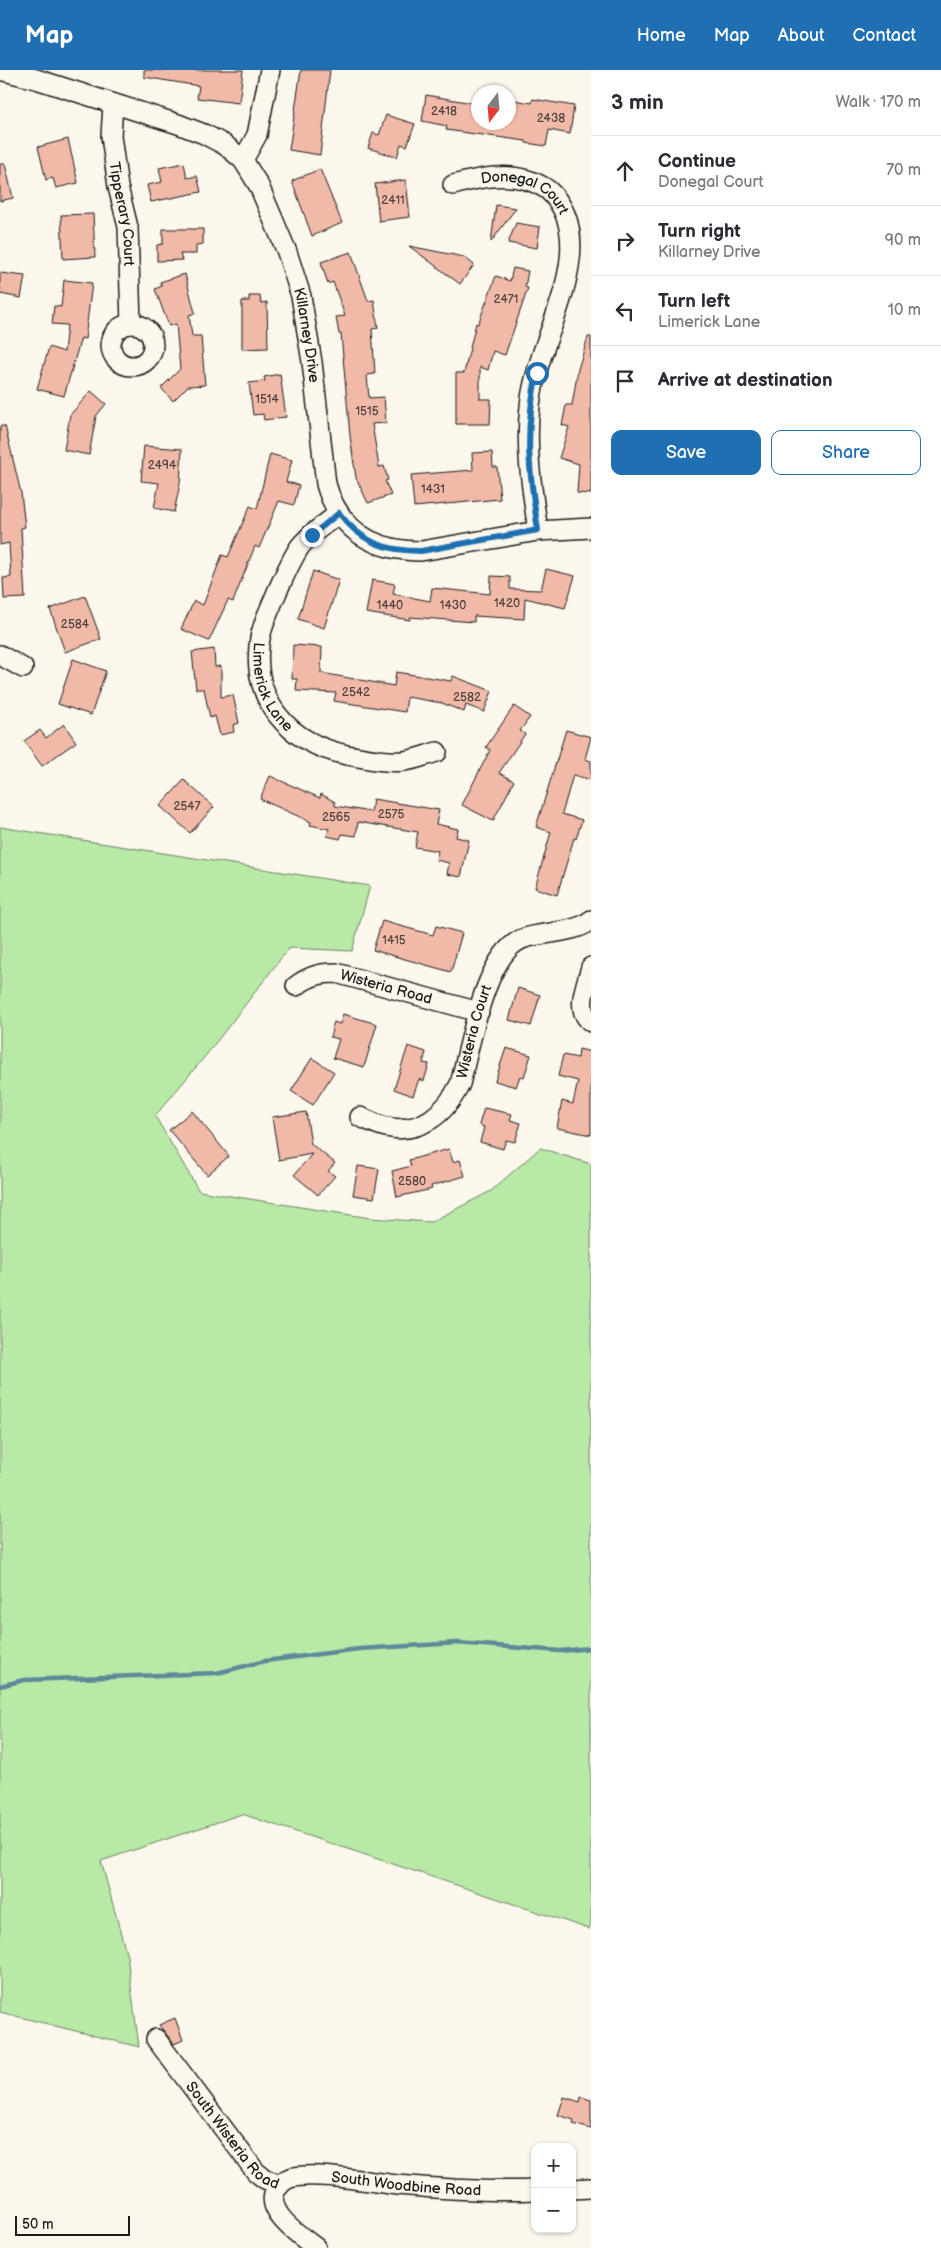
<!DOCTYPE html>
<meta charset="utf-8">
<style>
:root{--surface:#fff;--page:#f2f2f3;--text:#2b2b33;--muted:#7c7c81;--line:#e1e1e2;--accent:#1f6fb2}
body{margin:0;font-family:"Balsamiq Sans",sans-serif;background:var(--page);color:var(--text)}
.controls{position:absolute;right:15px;bottom:15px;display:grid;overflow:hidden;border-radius:10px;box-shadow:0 1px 4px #0004}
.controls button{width:45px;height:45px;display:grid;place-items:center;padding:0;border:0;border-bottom:1px solid var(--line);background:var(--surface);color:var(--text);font:25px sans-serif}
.compass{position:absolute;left:471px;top:15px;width:45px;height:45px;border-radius:50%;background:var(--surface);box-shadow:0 1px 4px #0004;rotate:196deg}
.scale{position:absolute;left:15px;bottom:12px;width:115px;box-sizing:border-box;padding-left:5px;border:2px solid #1c1c1c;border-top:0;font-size:14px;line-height:18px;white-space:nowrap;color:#1c1c1c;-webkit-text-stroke:4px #fbf7ec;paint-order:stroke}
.stop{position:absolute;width:15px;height:15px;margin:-11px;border:4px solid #1f6fb2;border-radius:50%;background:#fff}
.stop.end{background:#1f6fb2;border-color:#fff;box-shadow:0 1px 5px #0008}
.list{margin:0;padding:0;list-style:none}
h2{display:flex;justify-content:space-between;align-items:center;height:65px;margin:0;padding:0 20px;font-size:21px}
h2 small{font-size:16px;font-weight:400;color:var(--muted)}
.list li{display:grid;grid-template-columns:32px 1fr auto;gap:15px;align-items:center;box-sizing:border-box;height:70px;padding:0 20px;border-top:1px solid var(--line)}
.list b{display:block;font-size:19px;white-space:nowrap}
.list p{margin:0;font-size:16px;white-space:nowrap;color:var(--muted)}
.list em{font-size:16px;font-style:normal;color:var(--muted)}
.actions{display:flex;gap:10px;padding:15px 20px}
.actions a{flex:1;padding:11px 0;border:1px solid var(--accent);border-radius:10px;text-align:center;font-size:18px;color:var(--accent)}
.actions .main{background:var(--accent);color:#fff}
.icon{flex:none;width:28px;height:28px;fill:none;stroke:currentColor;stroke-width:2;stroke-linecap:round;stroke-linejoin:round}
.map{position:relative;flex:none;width:591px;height:2178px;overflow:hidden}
header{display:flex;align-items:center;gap:30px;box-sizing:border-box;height:70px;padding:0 25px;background:var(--accent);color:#fff}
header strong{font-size:24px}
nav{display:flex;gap:28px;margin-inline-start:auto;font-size:18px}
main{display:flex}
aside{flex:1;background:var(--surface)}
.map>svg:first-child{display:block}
</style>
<header>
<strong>Map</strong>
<nav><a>Home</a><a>Map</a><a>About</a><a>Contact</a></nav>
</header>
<main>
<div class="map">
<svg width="591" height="2178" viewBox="0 0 591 2178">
<rect width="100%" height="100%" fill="#fbf7ec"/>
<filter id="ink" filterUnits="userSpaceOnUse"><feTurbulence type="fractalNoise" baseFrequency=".02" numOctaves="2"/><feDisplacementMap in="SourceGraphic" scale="10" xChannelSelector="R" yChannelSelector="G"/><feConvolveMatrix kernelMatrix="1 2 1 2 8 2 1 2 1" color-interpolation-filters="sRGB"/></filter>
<g filter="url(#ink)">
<!-- green -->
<polygon fill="#b9e9a7" stroke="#6a8262" points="0,757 370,816 352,881 289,878 207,984 155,1046 199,1121 370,1148 431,1152 491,1121 540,1078 591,1094 591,1851 589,1859 242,1744 101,1791 127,1886 139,1977 0,1942"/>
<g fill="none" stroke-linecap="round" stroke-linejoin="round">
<!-- stream -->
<polyline stroke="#5d8998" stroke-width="4.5" points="0,1616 24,1610 217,1603 265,1591 359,1579 457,1573 560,1581 591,1578"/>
</g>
<!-- building -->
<g fill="#f1b9a8" stroke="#1c1c1c">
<polygon points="144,0 243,0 239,33 197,28 199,16 144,7"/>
<polygon points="301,0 330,0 320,85 289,80"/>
<polygon points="426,25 478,34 478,52 508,52 508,29 532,33 533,29 574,36 570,64 549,60 546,76 526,73 526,71 446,60 447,56 422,51"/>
<polygon points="386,45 415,54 407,76 401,74 397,87 368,78 373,63 379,65"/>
<polygon points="68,69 78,113 56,118 53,108 46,110 38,77"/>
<polygon points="184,93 187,108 197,106 201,122 151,132 147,115 162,112 159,98"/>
<polygon points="0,94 5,94 13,128 0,131"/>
<polygon points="320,99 342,153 312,166 292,111"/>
<polygon points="406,110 410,147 379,151 375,114"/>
<polygon points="496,135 516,138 491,172"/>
<polygon points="93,144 95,187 63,189 61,145"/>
<polygon points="516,153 540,157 537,178 508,173"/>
<polygon points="163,159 203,159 203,174 196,175 196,184 180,184 182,190 157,191 157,175 163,174"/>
<polygon points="409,176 464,187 474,195 460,214"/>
<polygon points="351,182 368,231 374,230 378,258 372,259 375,304 367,305 369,328 384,327 386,353 372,354 379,397 384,396 388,410 385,411 391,425 368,433 356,408 350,366 341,264 339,264 336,247 345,246 333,212 328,214 321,192"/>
<polygon points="513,198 528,201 525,217 528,218 505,285 493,281 488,300 480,297 480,329 491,329 490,354 456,354 456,303 464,303 476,253 478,254 496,206 510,211"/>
<polygon points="0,203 25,206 21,228 0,224"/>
<polygon points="185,204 195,243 189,245 192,266 201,266 205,315 188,316 173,331 161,318 180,299 176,254 169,256 155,219 162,216 160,212"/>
<polygon points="64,210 92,213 85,269 81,268 64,326 37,319 49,277 64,282 67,255 52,254 54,236 61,237"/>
<polygon points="249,226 260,226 261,233 267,232 268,278 242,279 242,231 249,231"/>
<polygon points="588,267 591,267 591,424 577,423 579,394 559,388 569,357 562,355 566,335 572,335 578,299"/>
<polygon points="280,304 286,347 264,350 263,344 253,345 249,313 265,311 264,307"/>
<polygon points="91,321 106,334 96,346 89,385 64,380 70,345"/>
<polygon points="0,356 5,356 21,423 25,457 21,458 25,528 4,529 3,508 11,507 9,473 0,475"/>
<polygon points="144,376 182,379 180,414 174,442 154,438 159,413 141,411"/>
<polygon points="492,382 493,397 497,397 500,429 414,437 411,405 473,400 472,383"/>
<polygon points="270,384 292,390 286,412 299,415 294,435 279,431 259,478 255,476 233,532 228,530 209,571 181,559 194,531 203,535 222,485 228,487 250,436 257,439"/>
<polygon points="546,499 575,506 565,538 525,528 524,549 474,546 474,552 410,547 410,550 366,543 372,510 395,514 393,524 430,531 432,518 490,524 491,506 510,507 510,519 541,520"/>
<polygon points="313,501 339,510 324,558 298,549"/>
<polygon points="85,526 101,569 65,582 50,539"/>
<polygon points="293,575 322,577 321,603 394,616 396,602 451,611 453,606 492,621 484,642 466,635 464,642 442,633 407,627 405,642 334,631 336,623 296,621 297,609 292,609"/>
<polygon points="214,579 215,597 221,596 221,627 233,625 239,653 233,655 234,662 220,665 215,646 210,648 204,619 196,619 192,582"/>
<polygon points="73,589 106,601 91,645 58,634"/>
<polygon points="514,636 530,647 520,661 525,664 499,703 514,711 493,751 462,735 490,680 486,677"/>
<polygon points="64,654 76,672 42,696 24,671 40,660 46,668"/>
<polygon points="566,660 591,667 585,689 591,691 591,710 573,705 562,744 582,750 576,769 574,768 557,825 535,818 551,762 536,757"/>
<polygon points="270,706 320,728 321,724 335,732 335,736 371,742 373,729 439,740 436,754 458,759 456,767 469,770 461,807 447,804 449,793 436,790 438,781 415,777 418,762 358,752 356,766 342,764 340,769 327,766 329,759 310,755 311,752 260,729"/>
<polygon points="184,710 214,737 190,763 160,736"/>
<polygon points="382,851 433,865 436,856 462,863 451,902 373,880"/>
<polygon points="518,918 540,925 531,956 509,950"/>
<polygon points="343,944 377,954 364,997 333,988 339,969 330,967 334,952 340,954"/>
<polygon points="408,976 426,982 423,993 429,994 424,1011 419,1009 413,1026 394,1019"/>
<polygon points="506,978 531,985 524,1007 520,1006 516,1017 495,1011"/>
<polygon points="579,979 591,982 591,1065 557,1058 562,1031 573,1034 578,1011 558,1006 563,985 578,988"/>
<polygon points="312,988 334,1002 313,1035 291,1021"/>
<polygon points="484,1038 512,1044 510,1050 521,1053 515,1072 506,1070 503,1079 480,1072 484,1057 479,1055"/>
<polygon points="192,1041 229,1086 207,1105 169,1060"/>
<polygon points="306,1042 311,1074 335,1093 328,1101 335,1106 318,1125 294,1105 312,1084 279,1090 272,1047"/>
<polygon points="449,1079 453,1092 460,1090 465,1106 431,1116 432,1119 397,1127 392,1101 411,1096 409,1090"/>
<polygon points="358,1096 379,1099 374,1128 353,1125"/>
<polygon points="175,1948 183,1970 174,1974 159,1955"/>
<polygon points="564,2027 580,2032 581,2027 591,2030 591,2059 573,2054 574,2050 558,2045"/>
</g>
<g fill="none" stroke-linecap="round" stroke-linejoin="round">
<defs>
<g id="street">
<path id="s1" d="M0 0 36 9 178 54 204 64 225 75 243 90 259 116 287 182 301 226 312 292 326 414C339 461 375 481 421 481L538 461 591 458"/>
<path id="s2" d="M113 34 111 66 118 117 128 157 131 254"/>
<polyline points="243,90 257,65 270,0"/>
<path id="s3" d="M453 115C485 106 519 100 548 120 591 159 563 225 546 273 539 293 532 315 530 336 525 378 532 419 538 461"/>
<circle cx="132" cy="275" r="21"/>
<path id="s4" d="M339 443C326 454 309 464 299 478 290 492 284 507 277 522 271 537 263 552 260 568 250 631 289 673 347 685 365 688 385 693 404 691 414 690 426 685 437 682"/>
<polyline points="0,585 23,598"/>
<path d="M591 897C587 914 574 939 591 952"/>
<path id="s5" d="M296 916C309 906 320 903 336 903L479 942"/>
<path id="s6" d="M360 1047C368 1050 377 1055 386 1057 420 1065 446 1043 460 1014 470 977 485 880 525 868 543 862 577 863 591 850"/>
<path id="s7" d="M156 1969 256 2102 265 2109 280 2115"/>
<polyline points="572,2119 591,2118"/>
<path id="s8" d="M316 2178C302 2167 263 2142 276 2120 279 2115 284 2110 290 2108 312 2101 372 2112 397 2115 443 2119 489 2122 535 2120"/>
</g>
</defs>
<!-- street casing -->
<use href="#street" stroke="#1c1c1c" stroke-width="22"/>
<!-- street -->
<use href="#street" stroke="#fbf7ec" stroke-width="19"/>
</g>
</g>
<g fill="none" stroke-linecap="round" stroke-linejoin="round" filter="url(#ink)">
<!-- route -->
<path stroke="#1f6fb2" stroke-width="6" d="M312 465 339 443C361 472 385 481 421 481L538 460C529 401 524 363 537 303"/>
</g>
<g text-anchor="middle" stroke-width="4" stroke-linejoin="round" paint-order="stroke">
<!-- number labels -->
<g font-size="12" fill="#51433f">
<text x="444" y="45">2418</text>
<text x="551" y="52">2438</text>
<text x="393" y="134">2411</text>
<text x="506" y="233">2471</text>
<text x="267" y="333">1514</text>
<text x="367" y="345">1515</text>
<text x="162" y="399">2494</text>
<text x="433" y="423">1431</text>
<text x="507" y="537">1420</text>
<text x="390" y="539">1440</text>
<text x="453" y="539">1430</text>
<text x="75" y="558">2584</text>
<text x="356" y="626">2542</text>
<text x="467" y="631">2582</text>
<text x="187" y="740">2547</text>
<text x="391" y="748">2575</text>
<text x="336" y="751">2565</text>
<text x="394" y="874">1415</text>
<text x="412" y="1115">2580</text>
</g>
<!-- street labels -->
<g font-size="15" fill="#1c1c1c" stroke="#fbf7ec">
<text dy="5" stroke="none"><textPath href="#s3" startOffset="78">Donegal Court</textPath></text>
<text dy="5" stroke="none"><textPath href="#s2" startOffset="111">Tipperary Court</textPath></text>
<text dy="5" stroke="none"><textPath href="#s1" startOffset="449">Killarney Drive</textPath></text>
<text dy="5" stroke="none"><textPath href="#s4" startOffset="204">Limerick Lane</textPath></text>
<text dy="5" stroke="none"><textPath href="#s5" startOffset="95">Wisteria Road</textPath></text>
<text dy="5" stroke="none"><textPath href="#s6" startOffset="175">Wisteria Court</textPath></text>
<text dy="5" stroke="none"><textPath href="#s7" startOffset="124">South Wisteria Road</textPath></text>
<text dy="5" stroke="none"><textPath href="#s8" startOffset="212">South Woodbine Road</textPath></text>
</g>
</g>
</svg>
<div class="controls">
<button>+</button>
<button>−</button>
</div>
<svg class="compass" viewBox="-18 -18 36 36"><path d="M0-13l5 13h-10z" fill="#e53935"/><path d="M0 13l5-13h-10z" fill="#7c7c81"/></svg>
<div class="scale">50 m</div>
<div class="stop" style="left:537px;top:303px"></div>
<div class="stop end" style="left:312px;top:465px"></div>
</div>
<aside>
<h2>3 min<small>Walk · 170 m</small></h2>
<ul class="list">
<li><svg class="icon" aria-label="ahead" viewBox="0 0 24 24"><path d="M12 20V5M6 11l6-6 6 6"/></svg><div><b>Continue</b><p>Donegal Court</p></div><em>70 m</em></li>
<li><svg class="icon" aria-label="right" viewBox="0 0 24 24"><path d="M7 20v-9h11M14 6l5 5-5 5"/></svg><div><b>Turn right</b><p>Killarney Drive</p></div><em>90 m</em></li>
<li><svg class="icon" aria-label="left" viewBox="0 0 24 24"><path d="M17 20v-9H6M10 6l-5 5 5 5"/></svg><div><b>Turn left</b><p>Limerick Lane</p></div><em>10 m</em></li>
<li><svg class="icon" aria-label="arrive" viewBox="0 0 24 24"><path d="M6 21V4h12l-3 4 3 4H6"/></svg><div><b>Arrive at destination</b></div></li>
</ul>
<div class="actions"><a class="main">Save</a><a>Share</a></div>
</aside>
</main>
